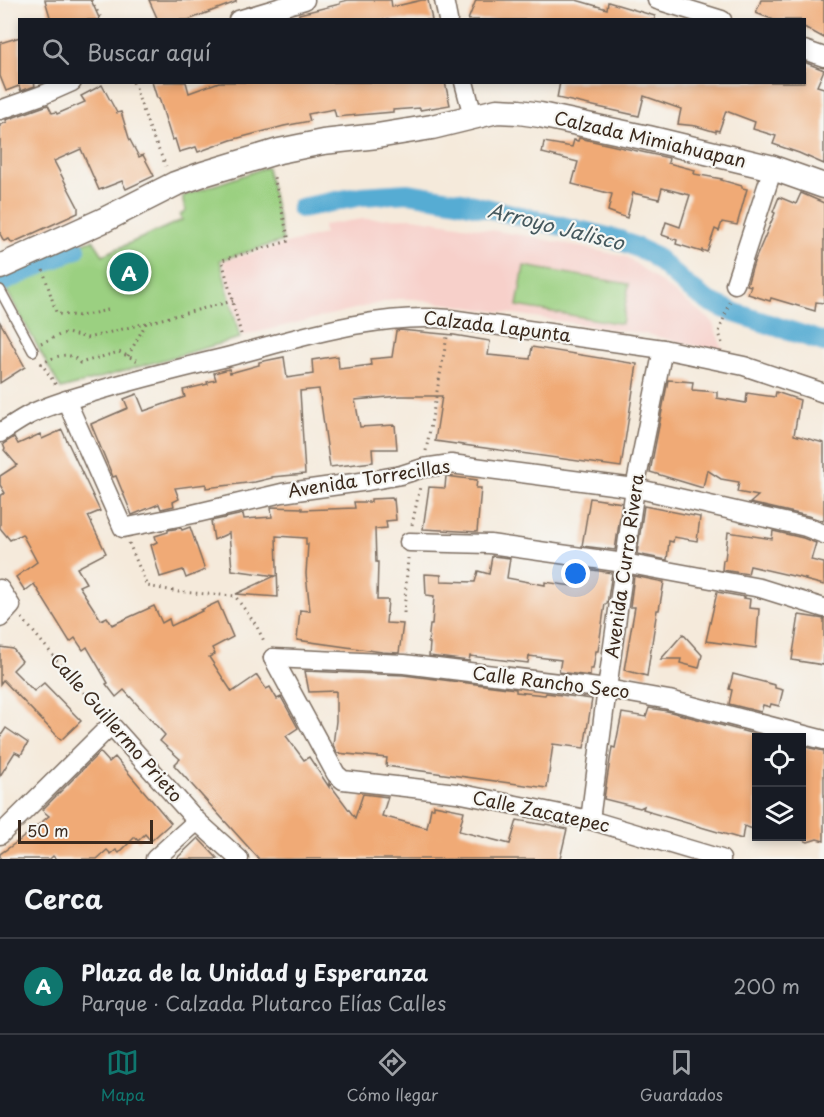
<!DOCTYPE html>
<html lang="es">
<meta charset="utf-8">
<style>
:root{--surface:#171b24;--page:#20242c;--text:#f1f3f6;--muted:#9ea1a6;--line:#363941;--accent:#0f766e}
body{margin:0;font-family:"Playpen Sans",sans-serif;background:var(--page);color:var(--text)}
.controls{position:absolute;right:18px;bottom:18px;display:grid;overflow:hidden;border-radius:0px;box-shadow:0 3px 9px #0003}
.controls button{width:54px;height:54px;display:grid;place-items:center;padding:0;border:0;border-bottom:2px solid var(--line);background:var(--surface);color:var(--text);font:30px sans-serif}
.scale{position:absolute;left:18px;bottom:15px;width:135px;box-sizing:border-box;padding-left:6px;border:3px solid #3b2a1e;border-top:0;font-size:16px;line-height:21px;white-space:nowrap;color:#3b2a1e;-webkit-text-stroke:4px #f6f6f2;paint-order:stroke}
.you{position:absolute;left:576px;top:574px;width:21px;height:21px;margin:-15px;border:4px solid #fff;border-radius:50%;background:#1a73e8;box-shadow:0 0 0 9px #1a73e833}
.badge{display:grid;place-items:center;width:39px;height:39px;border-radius:50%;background:var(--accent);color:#fff;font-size:20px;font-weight:700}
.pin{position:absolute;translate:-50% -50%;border:3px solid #fff;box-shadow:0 2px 6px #0006}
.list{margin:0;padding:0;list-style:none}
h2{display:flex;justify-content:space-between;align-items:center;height:78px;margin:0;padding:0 24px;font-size:26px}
h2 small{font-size:20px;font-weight:400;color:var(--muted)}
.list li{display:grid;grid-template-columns:39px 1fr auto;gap:18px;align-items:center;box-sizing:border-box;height:96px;padding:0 24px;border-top:2px solid var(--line)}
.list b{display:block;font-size:22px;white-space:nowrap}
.list p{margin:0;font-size:20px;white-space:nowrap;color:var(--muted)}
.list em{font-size:20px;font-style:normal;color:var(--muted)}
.icon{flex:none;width:33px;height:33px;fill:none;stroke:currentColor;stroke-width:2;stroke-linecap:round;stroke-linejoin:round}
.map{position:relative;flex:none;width:824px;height:859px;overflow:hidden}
.search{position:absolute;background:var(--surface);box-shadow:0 3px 9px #0003;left:18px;right:18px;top:18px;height:66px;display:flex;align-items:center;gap:15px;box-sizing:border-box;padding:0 21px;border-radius:0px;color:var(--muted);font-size:22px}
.sheet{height:174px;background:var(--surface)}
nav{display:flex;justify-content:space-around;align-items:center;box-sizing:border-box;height:84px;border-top:2px solid var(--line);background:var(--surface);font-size:16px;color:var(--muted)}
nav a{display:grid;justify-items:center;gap:3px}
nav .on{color:var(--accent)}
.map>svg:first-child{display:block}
</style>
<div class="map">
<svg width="824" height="859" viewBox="0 0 824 859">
<rect width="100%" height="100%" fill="#f6f6f2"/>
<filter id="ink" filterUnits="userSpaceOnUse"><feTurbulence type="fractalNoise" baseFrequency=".0167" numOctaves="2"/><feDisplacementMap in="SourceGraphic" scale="12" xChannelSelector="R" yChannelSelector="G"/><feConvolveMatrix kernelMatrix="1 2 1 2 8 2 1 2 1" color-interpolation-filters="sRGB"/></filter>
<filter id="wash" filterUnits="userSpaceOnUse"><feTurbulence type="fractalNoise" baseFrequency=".008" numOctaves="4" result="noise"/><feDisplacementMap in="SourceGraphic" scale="24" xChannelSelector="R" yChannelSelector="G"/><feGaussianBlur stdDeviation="1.35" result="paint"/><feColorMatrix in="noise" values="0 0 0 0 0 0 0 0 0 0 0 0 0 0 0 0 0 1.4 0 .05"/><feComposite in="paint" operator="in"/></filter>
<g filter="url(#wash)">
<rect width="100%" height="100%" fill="#f5eadb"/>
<!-- built -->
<polygon fill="#f7d0ca" points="413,218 528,236 627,257 712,321 723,350 720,352 646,334 414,299 396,299 242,336 223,261 324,234 323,225 362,219"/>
<!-- green -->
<g fill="#9bd081" stroke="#6b7d50" stroke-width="1.5">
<polygon points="267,167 283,241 220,260 240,338 61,389 3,284 78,254 76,245 93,240 103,255 182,220 180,215 186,211 183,202 183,196"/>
<polygon points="524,266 629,284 622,324 517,306"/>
</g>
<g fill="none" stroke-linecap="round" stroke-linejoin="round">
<!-- canal -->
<g stroke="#57acd3" stroke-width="20">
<polyline points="301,208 362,196 408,193 457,201 620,240 653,255 688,287 708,301 735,313 824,342"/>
<polyline points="0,283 76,249"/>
</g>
</g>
<g id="blocks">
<!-- building -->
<g fill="#f0aa76">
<polygon points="45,0 91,0 100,20 51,20"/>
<polygon points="149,0 236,0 236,2 188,20 158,20"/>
<polygon points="348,0 391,0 392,7 422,0 428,0 432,20 299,20 299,14 340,4 340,2"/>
<polygon points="476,0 576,0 607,9 608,2 655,16 655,20 468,20"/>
<polygon points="761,0 824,0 824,38 804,27 804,20 774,20 756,13"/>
<polygon points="20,37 20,82 34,82 35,86 21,91 19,86 6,91 0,76 0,43"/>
<polygon points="804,62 824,70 817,86 824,88 824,164 799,153 773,144 776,136 753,129 755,122 726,111 719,131 716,130 716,132 696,126 678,124 681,109 644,96 639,116 557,98 560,82 804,82"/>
<polygon points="152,82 186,82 189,93 219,82 445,82 450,105 420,110 420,108 393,110 393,112 336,117 334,109 308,114 310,121 284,126 231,140 198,152 196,147 179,152 175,139 172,140 159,98 157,98"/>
<polygon points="102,85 117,113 121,112 129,138 139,157 143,155 154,176 126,189 122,181 99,190 81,149 54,161 78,207 78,213 12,243 9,239 4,241 0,234 0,125 7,122 6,120 48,105 52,113 56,112 57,114 85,102 81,96"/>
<polygon points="579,138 669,158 668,163 695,170 694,174 722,179 721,180 742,186 742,188 747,189 737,225 722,222 719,231 715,229 707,252 702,250 702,252 676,244 677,240 662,235 666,222 680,227 690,195 662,188 659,199 633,193 627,218 608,211 612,194 572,184 578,162 542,153 544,142 572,147 574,140 578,141"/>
<polygon points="801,193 824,203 824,303 816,302 815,311 771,298 770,301 748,294 751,286 747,285 754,262 775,213 773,212 779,197 796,204"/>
<polygon points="0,322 25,367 0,383"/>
<polygon points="400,330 454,335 490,341 488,355 530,359 532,347 637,364 621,467 435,441 442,396 400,396 355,400 360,427 395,425 397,449 372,449 373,462 330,467 319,389 300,391 305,474 272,477 272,478 255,482 206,488 206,484 175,488 179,499 173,502 174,506 161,509 159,504 132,515 116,476 113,477 91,424 128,408 124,399 137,394 144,411 185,397 183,390 208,384 207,382 216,380 214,373 229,369 230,373 259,365 259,362 284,357 287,378 313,374 312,360 338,356 339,369 371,365 370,359 392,357 396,331"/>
<polygon points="668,380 693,382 692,390 717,392 717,398 746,403 747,393 775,397 776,392 800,400 794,435 824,443 824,518 823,521 808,516 750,503 758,496 737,492 739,482 721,479 707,470 703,488 650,472"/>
<polygon points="62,430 100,511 88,516 106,553 77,568 86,583 79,586 101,620 107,617 112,625 154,606 162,623 169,619 171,626 202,611 201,610 218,602 233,637 212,648 215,654 209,657 232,692 257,675 266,689 270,687 277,699 281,697 298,728 286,736 304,760 309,757 329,787 329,783 355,818 363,794 388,797 382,816 427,828 431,808 434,808 434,805 464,811 459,831 510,844 517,820 545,825 546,824 567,829 560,859 259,859 174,765 180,759 160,741 165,735 144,712 124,690 116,697 106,684 108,683 87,647 83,650 75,638 70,642 34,584 25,591 16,577 37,562 22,534 10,540 0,528 0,496 5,493 0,485 0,476 17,465 4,450 5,449 3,444 14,437 18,444 40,434 42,439"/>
<polygon points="446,476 477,480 476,488 481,488 477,532 423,529 429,487 445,488"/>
<polygon points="392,498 393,500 394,499 396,520 386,521 387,528 375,529 376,562 378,562 377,600 388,600 386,623 403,624 399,653 382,652 297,640 300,610 310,611 306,574 308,544 306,544 306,538 276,536 278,597 236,594 275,576 232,570 229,533 214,540 211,521 243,514 244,519 272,517 271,507 302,508 302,510 355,508 354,502 371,502 371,499"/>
<polygon points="590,498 622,503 615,550 582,546"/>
<polygon points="644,506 700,517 697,541 674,537 673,542 669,541 667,560 637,554"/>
<polygon points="190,527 205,570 186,578 183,570 160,577 151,545 157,542 155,536 168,532 168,530 181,528 182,530"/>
<polygon points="773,531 803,538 816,543 811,560 824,563 824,585 805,580 806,579 750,566 748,574 722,570 723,560 725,560 728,532 772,539"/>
<polygon points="492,556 510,558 507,578 545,585 545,582 572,586 574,567 612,573 607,604 605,604 598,651 596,651 593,669 590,669 590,676 559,672 561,660 529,656 528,663 470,656 469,661 429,656 430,643 428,643 430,625 432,625 434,596 426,595 425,574 441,575 441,581 475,582 478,571 489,574"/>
<polygon points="634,576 664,582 659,610 657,610 647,676 624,670 635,607 630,607"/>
<polygon points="717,592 745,597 744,598 750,599 749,608 759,609 756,648 706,641"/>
<polygon points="799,615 824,619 824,665 792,660"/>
<polygon points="683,634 702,655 699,668 680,663 681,659 661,659"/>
<polygon points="0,647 13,649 22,661 13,670 34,691 44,683 81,721 61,740 3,680 0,684"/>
<polygon points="305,671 403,675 516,689 516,692 545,695 546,693 592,699 584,748 553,744 547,788 386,766 387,758 337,753 333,745 336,721 336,691 309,692"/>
<polygon points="733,674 775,685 775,688 783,690 779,706 771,704 770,707 763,705 761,712 729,704 732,690 729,689"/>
<polygon points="649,708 667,711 758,735 756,738 756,830 744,826 742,839 649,812 650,811 643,809 644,806 640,808 604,799 612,747 615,748 622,713 646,717"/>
<polygon points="6,728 28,743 21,755 15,752 0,776 0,737"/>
<polygon points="801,746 824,751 824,841 817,839 808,842 801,839"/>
<polygon points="100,752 109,762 115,757 171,823 151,841 145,834 138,841 135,837 119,853 116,850 111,854 107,850 97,859 56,859 53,856 50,859 0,859 0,854 20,840 49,816 42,810"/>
<polygon points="198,838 218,859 176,859"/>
</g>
</g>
</g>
<g filter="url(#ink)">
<use href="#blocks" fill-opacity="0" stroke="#7c6d60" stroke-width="1.5"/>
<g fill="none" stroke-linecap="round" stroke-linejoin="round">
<defs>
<polyline id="lane" points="0,290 33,351"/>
<g id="street">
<polyline points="444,0 448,20"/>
<polyline points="657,0 722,20"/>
<polyline points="238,20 305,0"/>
<polyline points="804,50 824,57"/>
<polyline points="464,82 473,116"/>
<polyline points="0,110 45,94 72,82"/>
<polyline points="735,284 773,168"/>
<polyline points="66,400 123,528 193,514 282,493 368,481 401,475 423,468 451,464 635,488 806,527 824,534"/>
<path d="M0 433C9 427 18 421 27 416 45 406 67 400 87 394 132 380 177 369 223 358 296 339 375 312 450 319L663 349 744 366 824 393"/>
<polyline points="409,542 490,544 624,563 760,588 824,608"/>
<polyline points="0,589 11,606 0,618"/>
<polyline points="273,658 404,664 607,689 669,700 824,740"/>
<polyline points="273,658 336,774 343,780 457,793 590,820 721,859"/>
<polyline points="590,820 607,689 635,488 663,349"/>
<polyline points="0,835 111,725 197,821 239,859"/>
<polyline points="155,859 197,821"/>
</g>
<polyline id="secondary" points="0,267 104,220 175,184 203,174 279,151 323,142 377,136 432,127 497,111 519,112 540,115 648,138 773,168 824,186"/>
</defs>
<!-- lane casing -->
<use href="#lane" stroke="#7c6d60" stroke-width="12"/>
<!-- street casing -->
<use href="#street" stroke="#7c6d60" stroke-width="21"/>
<!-- secondary casing -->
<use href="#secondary" stroke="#7c6d60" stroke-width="27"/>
<!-- path -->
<g stroke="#7c6d60" stroke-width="3" stroke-dasharray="1.5 4.5" stroke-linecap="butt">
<polyline points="91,0 102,20"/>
<polyline points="133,82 152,135 166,166"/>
<polyline points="43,270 56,312 58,314 81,316 108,310"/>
<polyline points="241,334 222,260 289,241 273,173"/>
<polyline points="41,343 62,334 67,333 88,338 146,323"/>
<polyline points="722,343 719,332 730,300"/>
<polyline points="128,356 146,323 233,301"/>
<polyline points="41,363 56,385"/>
<path d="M41 364C54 357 69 349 80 363L119 352 138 361"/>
<polyline points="426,451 447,337"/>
<polyline points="412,525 420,487"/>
<polyline points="129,543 147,586 179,592 235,596 256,625 265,643"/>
<polyline points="404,613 408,558"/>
<polyline points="22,618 100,712"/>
</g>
<!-- lane -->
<use href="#lane" stroke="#fff" stroke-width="9"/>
<!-- street -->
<use href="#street" stroke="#fff" stroke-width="18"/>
<!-- secondary -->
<use href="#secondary" stroke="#fff" stroke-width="24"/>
</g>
</g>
<g text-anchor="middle" stroke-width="4.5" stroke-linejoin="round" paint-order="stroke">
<!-- street labels -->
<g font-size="18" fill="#3b2a1e" stroke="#f6f6f2">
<text transform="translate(650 140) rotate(13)" y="6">Calzada Mimiahuapan</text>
<text transform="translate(497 327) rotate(7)" y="6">Calzada Lapunta</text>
<text transform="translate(369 479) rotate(-9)" y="6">Avenida Torrecillas</text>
<text transform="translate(625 566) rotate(-82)" y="6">Avenida Curro Rivera</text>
<text transform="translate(551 683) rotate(7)" y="6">Calle Rancho Seco</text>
<text transform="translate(116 728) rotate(49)" y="6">Calle Guillermo Prieto</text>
<text transform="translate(541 812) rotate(12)" y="6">Calle Zacatepec</text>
</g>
<!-- water labels -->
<g font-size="20" font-style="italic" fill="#45585d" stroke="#f6f6f2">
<text transform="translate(556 227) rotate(14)" y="7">Arroyo Jalisco</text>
</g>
</g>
</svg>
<div class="controls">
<button><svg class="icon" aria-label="locate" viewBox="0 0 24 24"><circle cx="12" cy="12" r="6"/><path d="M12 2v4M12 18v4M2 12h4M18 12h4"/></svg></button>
<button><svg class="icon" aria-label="layers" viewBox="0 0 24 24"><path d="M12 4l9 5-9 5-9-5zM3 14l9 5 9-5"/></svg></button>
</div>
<div class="scale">50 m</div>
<div class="you"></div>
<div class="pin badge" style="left:129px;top:272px">A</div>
<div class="search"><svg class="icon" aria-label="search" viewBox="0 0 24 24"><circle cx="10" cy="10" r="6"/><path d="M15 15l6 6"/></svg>Buscar aquí</div>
</div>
<section class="sheet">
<h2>Cerca<small></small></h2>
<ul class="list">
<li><span class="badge">A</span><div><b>Plaza de la Unidad y Esperanza</b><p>Parque · Calzada Plutarco Elías Calles</p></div><em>200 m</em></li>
</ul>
</section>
<nav>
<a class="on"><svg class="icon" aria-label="map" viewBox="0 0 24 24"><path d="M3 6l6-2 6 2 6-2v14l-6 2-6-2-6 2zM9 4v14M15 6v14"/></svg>Mapa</a>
<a><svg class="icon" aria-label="directions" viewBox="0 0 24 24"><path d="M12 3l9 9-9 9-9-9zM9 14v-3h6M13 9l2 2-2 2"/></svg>Cómo llegar</a>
<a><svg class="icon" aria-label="saved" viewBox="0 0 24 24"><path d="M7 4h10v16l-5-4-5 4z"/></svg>Guardados</a>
</nav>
